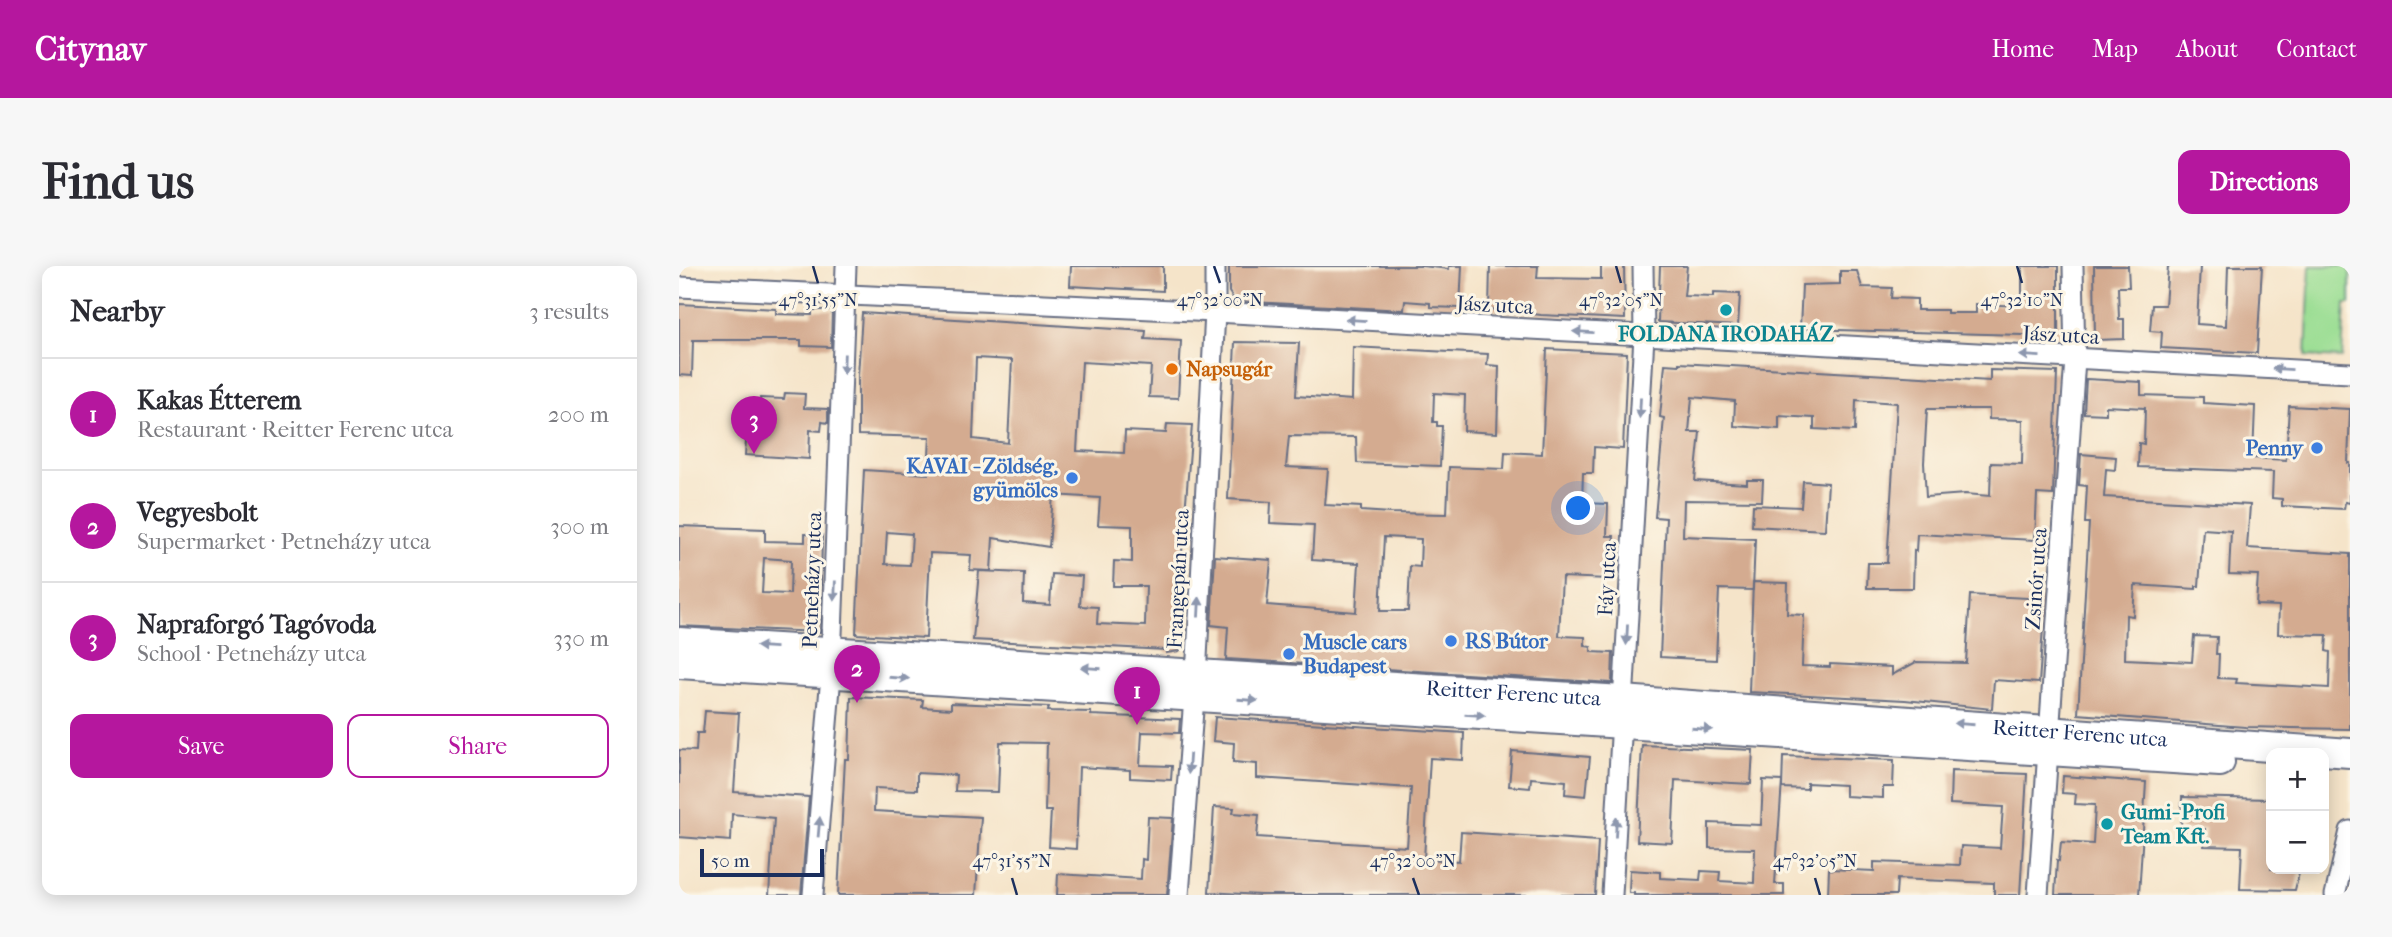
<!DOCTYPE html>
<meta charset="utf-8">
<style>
:root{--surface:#fff;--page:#f7f7f7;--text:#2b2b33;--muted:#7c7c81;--line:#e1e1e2;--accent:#b5179e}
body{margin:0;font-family:"IM FELL French Canon",serif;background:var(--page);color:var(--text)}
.controls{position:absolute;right:21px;bottom:21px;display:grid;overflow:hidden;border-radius:14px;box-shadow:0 4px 18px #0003}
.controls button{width:63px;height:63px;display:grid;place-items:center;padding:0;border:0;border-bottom:2px solid var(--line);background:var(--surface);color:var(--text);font:35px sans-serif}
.scale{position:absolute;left:21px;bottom:18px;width:124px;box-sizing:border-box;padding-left:7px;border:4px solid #1b2f5e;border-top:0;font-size:19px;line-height:24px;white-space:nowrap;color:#1b2f5e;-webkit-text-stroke:5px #fcf5e5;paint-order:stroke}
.you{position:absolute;left:900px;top:243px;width:24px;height:24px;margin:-18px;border:5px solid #fff;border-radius:50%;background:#1a73e8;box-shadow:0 0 0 10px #1a73e833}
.badge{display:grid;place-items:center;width:46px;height:46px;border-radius:50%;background:var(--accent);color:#fff;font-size:23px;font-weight:700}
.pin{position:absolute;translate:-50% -58px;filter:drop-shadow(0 2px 4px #0008)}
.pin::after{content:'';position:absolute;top:37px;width:24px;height:21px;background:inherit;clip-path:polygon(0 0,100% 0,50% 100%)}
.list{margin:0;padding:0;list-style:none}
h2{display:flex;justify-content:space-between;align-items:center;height:91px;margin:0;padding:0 28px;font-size:30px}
h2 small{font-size:23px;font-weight:400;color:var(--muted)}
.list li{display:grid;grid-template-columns:46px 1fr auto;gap:21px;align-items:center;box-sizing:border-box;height:112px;padding:0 28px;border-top:2px solid var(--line)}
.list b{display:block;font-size:26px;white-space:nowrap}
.list p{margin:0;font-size:23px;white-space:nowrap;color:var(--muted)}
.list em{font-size:23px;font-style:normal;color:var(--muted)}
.actions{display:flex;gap:14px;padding:21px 28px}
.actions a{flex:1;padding:16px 0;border:2px solid var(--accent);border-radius:14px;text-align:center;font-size:24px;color:var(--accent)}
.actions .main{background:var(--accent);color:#fff}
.map{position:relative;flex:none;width:1671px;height:629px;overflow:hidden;border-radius:14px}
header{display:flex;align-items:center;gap:42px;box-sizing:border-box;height:98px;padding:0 35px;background:var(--accent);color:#fff}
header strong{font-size:33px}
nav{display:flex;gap:38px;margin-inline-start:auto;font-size:24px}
.intro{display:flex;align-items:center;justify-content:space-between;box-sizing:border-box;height:168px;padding:0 42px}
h1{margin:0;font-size:49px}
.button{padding:18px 32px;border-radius:14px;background:var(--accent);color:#fff;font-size:24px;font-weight:700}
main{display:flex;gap:42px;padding:0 42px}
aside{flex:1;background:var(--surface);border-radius:14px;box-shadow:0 4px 18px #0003}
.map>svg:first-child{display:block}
</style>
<header>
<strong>Citynav</strong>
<nav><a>Home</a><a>Map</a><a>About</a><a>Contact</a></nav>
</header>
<div class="intro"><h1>Find us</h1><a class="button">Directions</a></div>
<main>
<aside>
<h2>Nearby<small>3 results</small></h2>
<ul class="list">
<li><span class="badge">1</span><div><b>Kakas Étterem</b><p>Restaurant · Reitter Ferenc utca</p></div><em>200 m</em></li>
<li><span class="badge">2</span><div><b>Vegyesbolt</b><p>Supermarket · Petneházy utca</p></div><em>300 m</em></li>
<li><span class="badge">3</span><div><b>Napraforgó Tagóvoda</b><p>School · Petneházy utca</p></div><em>330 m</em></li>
</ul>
<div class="actions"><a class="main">Save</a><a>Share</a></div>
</aside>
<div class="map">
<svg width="1671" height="629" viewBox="0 0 1671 629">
<rect width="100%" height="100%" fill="#fcf5e5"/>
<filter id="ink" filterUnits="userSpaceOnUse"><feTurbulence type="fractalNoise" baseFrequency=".0143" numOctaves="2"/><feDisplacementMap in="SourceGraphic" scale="14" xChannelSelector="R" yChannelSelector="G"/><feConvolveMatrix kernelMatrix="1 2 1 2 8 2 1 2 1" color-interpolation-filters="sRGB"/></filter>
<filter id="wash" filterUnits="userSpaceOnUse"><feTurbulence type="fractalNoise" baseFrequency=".00686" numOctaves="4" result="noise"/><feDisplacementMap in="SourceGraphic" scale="28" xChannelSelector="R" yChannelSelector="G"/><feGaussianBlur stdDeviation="1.57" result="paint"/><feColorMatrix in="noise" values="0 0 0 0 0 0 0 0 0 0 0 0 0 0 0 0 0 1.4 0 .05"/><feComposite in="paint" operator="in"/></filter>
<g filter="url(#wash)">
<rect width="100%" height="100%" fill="#f5e4c9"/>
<!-- green -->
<polygon fill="#9cde94" stroke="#5c8679" stroke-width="2" points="1631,0 1671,0 1671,38 1666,38 1663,92 1627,90"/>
<g id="blocks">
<!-- building -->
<g fill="#d4ab90" fill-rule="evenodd">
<polygon points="392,0 484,0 484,25 391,20"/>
<polygon points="550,0 742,0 770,3 770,0 783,0 781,42 751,41 751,37 726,35 725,44 556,35 550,26"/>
<polygon points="811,0 859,0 858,12 922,13 922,0 945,0 946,53 862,49 810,43"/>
<polygon points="981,0 1008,0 1005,30 1034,31 1034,27 1061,28 1059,60 979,56"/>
<polygon points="1343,0 1379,0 1379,70 1121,63 1123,19 1161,18 1161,5 1178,5 1183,21 1213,22 1212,32 1238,33 1238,44 1268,44 1268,47 1297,47 1297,38 1343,40"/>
<polygon points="1415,0 1449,0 1450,21 1439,21 1440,53 1445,53 1445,73 1416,74"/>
<polygon points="1489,0 1521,0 1518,58 1547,60 1549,0 1583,0 1578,87 1482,82 1483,66 1471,65 1473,39 1486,39"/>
<polygon points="0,38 97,43 97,48 133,49 133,44 153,44 152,81 122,80 122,74 14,74 13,110 0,109"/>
<path d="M183 47 467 65 466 73 502 75 499 132 470 131 472 100 403 96 398 185 445 187 446 165 487 167 488 158 513 159 500 324H505L504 381 500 385 487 387V384L294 374 300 305 345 307 344 337 371 339 373 308 403 310 401 340 419 341 418 358 466 360 467 320H434L435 295 453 296V260L419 259 421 232 374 229 370 281 314 272 312 305 291 304 292 289 251 287 247 372 177 368 185 204 249 208 251 171 179 169V110ZM297 92 333 94 329 177 294 173ZM208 266 233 268 231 299 206 298Z"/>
<path d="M556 76 620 77 617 130 673 134 674 81 809 88 808 99 820 100 818 167 785 165 786 129 755 127 754 156H758V160H763L761 200 678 197 677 171 610 170 607 201 649 203 646 239 682 241V245L712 247 768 248 770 201 825 203 826 186 863 188 868 83 948 87 944 183 915 181 914 207H904L903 237 929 238 928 270H935L933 296H930L929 313 883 311 880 370 906 371V380L912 381V386L934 387 933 417 547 393 549 361 532 359 536 290 592 294 588 339 677 346 680 297 633 294 635 259 591 257 592 236 549 233ZM705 271 742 273 741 301 731 300 729 345H701Z"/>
<path d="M1000 97 1311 115V104L1378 106 1374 229 1358 228 1356 274 1238 268 1237 285 1235 284 1234 322H1188L1189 297H1208L1218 137 1177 134 1176 165 1135 163V152L1100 150V163L1055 160 1056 135 1013 131 1010 166H1021L1016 215 1068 218V214H1084L1083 235 1005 234 1004 270 1076 273 1074 324 1040 323 1037 394 981 391 987 252 976 251 985 152 981 151 986 98 1000 99ZM1248 143H1310V153L1344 154 1343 198 1312 197 1311 230 1286 228 1247 231 1245 197Z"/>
<polygon points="1407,113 1462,116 1462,129 1524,131 1524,137 1576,140 1574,192 1607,194 1610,140 1671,143 1669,197 1671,197 1671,237 1666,236 1665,243 1603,240 1603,233 1593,232 1594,206 1459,201 1460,177 1465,178 1466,142 1427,140 1427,148 1405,147"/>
<polygon points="106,127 126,128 125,142 149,143 149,157 143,156 142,165 131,164 130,193 66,189 68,161 77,162 81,132 105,133"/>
<path d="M1402 188 1437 191 1436 204 1427 203 1425 231 1571 239 1568 282 1671 288V463L1566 461 1399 448 1410 257H1406L1408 220 1400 219ZM1524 263 1552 265 1550 308 1579 309 1577 339 1600 340 1599 368 1648 369 1647 385 1651 386 1650 422 1557 417 1558 413 1539 412 1540 388H1537L1538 371 1515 370 1513 396 1446 393 1447 349 1454 350 1456 319 1517 323V320H1520Z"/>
<polygon points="1124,215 1149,217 1146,264 1073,260 1074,239 1122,241"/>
<path d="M0 260 86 263V275L126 276V268L143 269 141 366 0 360ZM85 292 112 294 111 328 83 327Z"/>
<polygon points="1074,316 1109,317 1108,348 1125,349 1123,400 1151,401 1151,398 1213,401 1213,409 1237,396 1287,397 1291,329 1366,333 1360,417 1315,414 1313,443 1226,434 1070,426"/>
<polygon points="172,431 244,434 243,441 272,443 272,437 370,441 369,445 412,446 412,449 501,453 500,467 463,466 461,499 493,500 492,514 451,512 451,504 400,501 397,583 370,581 372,545 366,545 368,477 321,476 319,526 276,525 277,509 238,507 238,524 196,522 195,545 302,551 297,629 159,629 166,493 170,493"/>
<polygon points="26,445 60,447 55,526 130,531 122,629 90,629 95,552 53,548 52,575 0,571 0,484 17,485 18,467 24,467"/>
<polygon points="536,451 785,467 784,494 751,492 745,593 780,595 782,566 919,575 916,629 581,629 530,626 535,541 555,542 554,547 580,549 578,571 728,581 732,522 578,512 578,498 554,496 555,477 534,475"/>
<polygon points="963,479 1074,484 1072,518 996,514 993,577 958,575"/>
<polygon points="833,485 911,491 907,530 886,528 887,515 852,512 851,522 830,520"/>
<polygon points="1104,490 1215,494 1214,521 1204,521 1204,532 1166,530 1166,519 1128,517 1128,523 1103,522"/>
<polygon points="1272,505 1348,508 1341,629 1315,629 1315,617 1218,613 1217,629 1149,629 1150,603 1195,605 1195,596 1281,599 1282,580 1321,582 1324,541 1271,538"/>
<polygon points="1384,510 1467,516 1460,629 1376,629 1378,594 1380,595 1382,576 1414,578 1416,539 1396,538 1397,528 1383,527"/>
<polygon points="1084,514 1103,515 1096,618 1105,618 1105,629 955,629 955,627 950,627 951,604 981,606 981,612 1021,614 1022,605 1041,606 1040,615 1075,617 1076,583 1030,582 1030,557 1082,559"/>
<polygon points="1503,531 1592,533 1592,603 1621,603 1616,624 1561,623 1563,581 1525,580 1526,563 1502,564"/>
<polygon points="469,551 494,552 488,629 378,629 379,608 462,613 463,593 467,594"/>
</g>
</g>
</g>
<g filter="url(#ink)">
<use href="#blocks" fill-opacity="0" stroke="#676e83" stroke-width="2"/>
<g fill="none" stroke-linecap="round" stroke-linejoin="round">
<defs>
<g id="street">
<polyline points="0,21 536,46 1671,107"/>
<polyline points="134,629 151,421 167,0"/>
<polyline points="500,629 518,392 536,46 536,0"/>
<polyline points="933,629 965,70 964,0"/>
<polyline points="1359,629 1396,93 1394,0"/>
<polyline points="1656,629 1671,565"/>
</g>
<g id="secondary">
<path id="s1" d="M0 376 944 434 1671 487"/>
<polyline points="0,398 1541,496"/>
</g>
</defs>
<!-- street casing -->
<use href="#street" stroke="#676e83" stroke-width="23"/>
<!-- secondary casing -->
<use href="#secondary" stroke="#676e83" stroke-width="32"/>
<!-- street -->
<use href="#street" stroke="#fff" stroke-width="19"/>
<!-- secondary -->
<use href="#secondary" stroke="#fff" stroke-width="28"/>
</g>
<!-- one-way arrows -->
<defs><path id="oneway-solid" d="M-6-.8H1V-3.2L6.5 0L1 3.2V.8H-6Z" transform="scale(1.75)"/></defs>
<g fill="#8d97ae">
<use href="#oneway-solid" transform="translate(677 54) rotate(-177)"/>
<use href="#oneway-solid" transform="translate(904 66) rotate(-177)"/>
<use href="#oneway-solid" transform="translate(1351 90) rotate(-177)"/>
<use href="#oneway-solid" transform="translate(165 98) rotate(92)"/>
<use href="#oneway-solid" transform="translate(1603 103) rotate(-177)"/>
<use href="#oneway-solid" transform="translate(961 142) rotate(93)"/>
<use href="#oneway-solid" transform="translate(156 325) rotate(92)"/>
<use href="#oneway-solid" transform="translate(520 341) rotate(-87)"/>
<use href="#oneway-solid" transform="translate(948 369) rotate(93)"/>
<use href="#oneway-solid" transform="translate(87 381) rotate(-177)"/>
<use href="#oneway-solid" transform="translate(412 402) rotate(-176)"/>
<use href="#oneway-solid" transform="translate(220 412) rotate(4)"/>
<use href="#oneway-solid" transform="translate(569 434) rotate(4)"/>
<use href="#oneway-solid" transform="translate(796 449) rotate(4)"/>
<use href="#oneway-solid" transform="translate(1285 458) rotate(-176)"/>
<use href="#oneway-solid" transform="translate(1023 463) rotate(4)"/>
<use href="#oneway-solid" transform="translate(510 498) rotate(94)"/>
<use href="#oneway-solid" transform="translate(140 561) rotate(-85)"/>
<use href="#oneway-solid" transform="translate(937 561) rotate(-87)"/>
</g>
</g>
<!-- ticks -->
<path fill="none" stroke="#1b2f5e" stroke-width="2.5" d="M134 0 139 17M535 0 541 17M937 0 942 17M1338 0 1343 17M333 612 338 629M734 612 740 629M1136 612 1141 629"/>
<!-- markers -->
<g fill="#0f9aa8" stroke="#fcf5e5" stroke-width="2.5">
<circle cx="1047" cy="44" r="7"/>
<circle cx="1428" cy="558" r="7"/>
</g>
<circle fill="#e8710a" stroke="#fcf5e5" stroke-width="2.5" cx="493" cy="103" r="7"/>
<g fill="#3f7fe0" stroke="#fcf5e5" stroke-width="2.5">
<circle cx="1638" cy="182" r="7"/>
<circle cx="393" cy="212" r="7"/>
<circle cx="772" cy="375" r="7"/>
<circle cx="610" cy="388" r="7"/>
</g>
<g text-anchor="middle" stroke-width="6" stroke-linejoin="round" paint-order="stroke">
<!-- street labels -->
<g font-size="21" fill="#1b2f5e" stroke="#fcf5e5">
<text transform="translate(816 39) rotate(3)" y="7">Jász utca</text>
<text transform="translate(1382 69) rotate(3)" y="7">Jász utca</text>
<text transform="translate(499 313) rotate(-87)" y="7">Frangepán utca</text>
<text transform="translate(928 313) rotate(-87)" y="7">Fáy utca</text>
<text transform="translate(1357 313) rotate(-86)" y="7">Zsinór utca</text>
<text transform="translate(133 314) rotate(-88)" y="7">Petneházy utca</text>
<text dy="7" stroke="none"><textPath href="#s1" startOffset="836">Reitter Ferenc utca</textPath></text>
<text dy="7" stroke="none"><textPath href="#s1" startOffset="1404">Reitter Ferenc utca</textPath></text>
</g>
<!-- culture labels -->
<g font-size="21" font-weight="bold" fill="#0d838f" stroke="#fcf5e5">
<text x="1047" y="75">FOLDANA IRODAHÁZ</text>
<text x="1442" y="553" text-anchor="start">Gumi- Profi<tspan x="1442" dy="24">Team Kft.</tspan></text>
</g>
<!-- food labels -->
<g font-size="21" font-weight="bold" fill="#c56008" stroke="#fcf5e5" text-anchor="start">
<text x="507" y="110">Napsugár</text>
</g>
<!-- shop labels -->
<g font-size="21" font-weight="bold" fill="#366cbe" stroke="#fcf5e5" text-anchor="end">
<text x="1624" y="189">Penny</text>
<text x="379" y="207">KAVAI - Zöldség,<tspan x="379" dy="24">gyümölcs</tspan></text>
<text x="786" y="382" text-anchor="start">RS Bútor</text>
<text x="624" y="383" text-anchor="start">Muscle cars<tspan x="624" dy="24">Budapest</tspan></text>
</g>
</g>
<g font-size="18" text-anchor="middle" fill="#1b2f5e" stroke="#fcf5e5" stroke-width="6" stroke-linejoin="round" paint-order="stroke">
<text x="139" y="40">47°31'55"N</text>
<text x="541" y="40">47°32'00"N</text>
<text x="942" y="40">47°32'05"N</text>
<text x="1343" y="40">47°32'10"N</text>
<text x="333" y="601">47°31'55"N</text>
<text x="734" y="601">47°32'00"N</text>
<text x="1136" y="601">47°32'05"N</text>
</g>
</svg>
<div class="controls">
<button>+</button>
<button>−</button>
</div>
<div class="scale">50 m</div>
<div class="you"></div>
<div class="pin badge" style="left:458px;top:459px">1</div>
<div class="pin badge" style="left:178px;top:437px">2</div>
<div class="pin badge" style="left:75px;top:188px">3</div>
</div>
</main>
